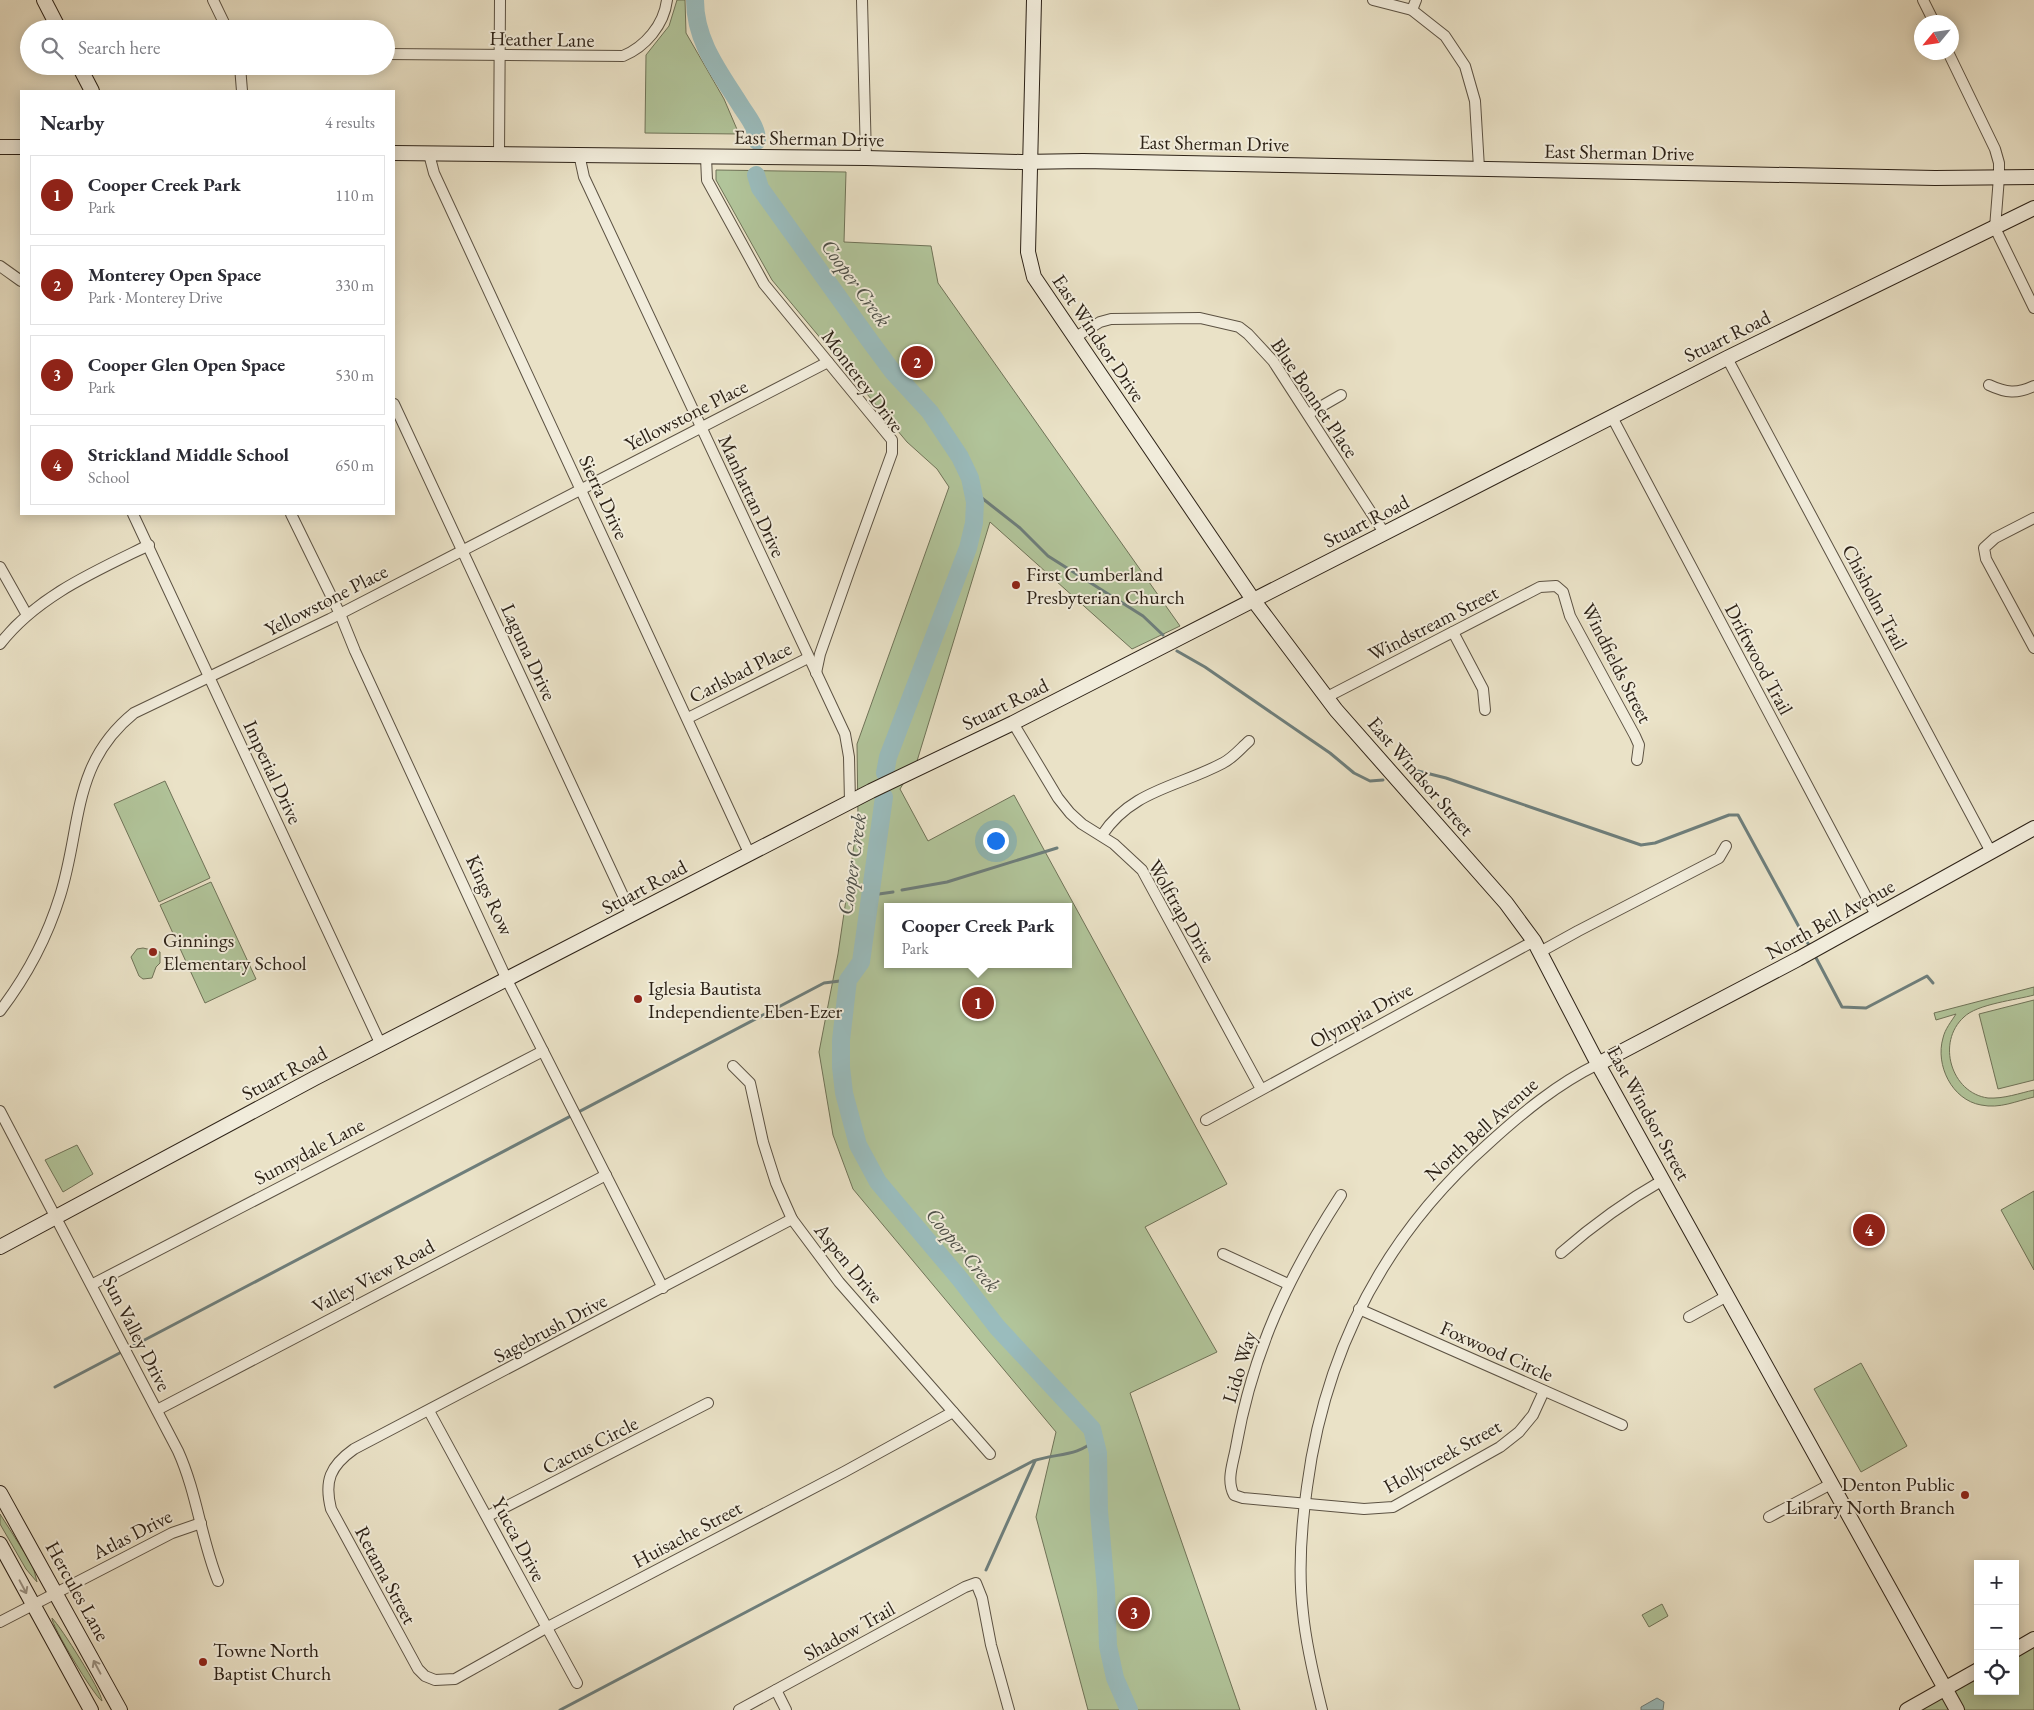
<!DOCTYPE html>
<meta charset="utf-8">
<style>
:root{--surface:#fff;--page:#f2f2f3;--text:#2b2b33;--muted:#7c7c81;--line:#e1e1e2;--accent:#8f2418}
body{margin:0;font-family:"EB Garamond",serif;background:var(--page);color:var(--text)}
.controls{position:absolute;right:15px;bottom:15px;display:grid;overflow:hidden;border-radius:0px;box-shadow:0 2px 12px #0003}
.controls button{width:45px;height:45px;display:grid;place-items:center;padding:0;border:0;border-bottom:1px solid var(--line);background:var(--surface);color:var(--text);font:25px sans-serif}
.compass{position:absolute;left:1914px;top:15px;width:45px;height:45px;border-radius:50%;background:var(--surface);box-shadow:0 2px 12px #0003;rotate:241deg}
.you{position:absolute;left:995px;top:840px;width:18px;height:18px;margin:-12px;border:4px solid #fff;border-radius:50%;background:#1a73e8;box-shadow:0 0 0 8px #1a73e833}
.badge{display:grid;place-items:center;width:32px;height:32px;border-radius:50%;background:var(--accent);color:#fff;font-size:16px;font-weight:700}
.pin{position:absolute;translate:-50% -50%;border:2px solid #fff;box-shadow:0 1px 5px #0006}
.popup{position:absolute;left:884px;top:903px;width:188px;height:65px;box-sizing:border-box;display:grid;place-content:center;border-radius:0px;background:var(--surface);filter:drop-shadow(0 1px 4px #0005);font-size:16px;white-space:nowrap;color:var(--muted)}
.popup b{font-size:19px;color:var(--text)}
.popup::after{content:'';position:absolute;left:50%;top:100%;margin-left:-10px;border:10px solid transparent;border-top-color:var(--surface)}
.list{margin:0;padding:0;list-style:none}
h2{display:flex;justify-content:space-between;align-items:center;height:65px;margin:0;padding:0 20px;font-size:21px}
h2 small{font-size:16px;font-weight:400;color:var(--muted)}
.list li{display:grid;grid-template-columns:32px 1fr auto;gap:15px;align-items:center;box-sizing:border-box;height:80px;margin:0 10px 10px;padding:0 10px;border:1px solid var(--line);border-radius:0px}
.list b{display:block;font-size:19px;white-space:nowrap}
.list p{margin:0;font-size:16px;white-space:nowrap;color:var(--muted)}
.list em{font-size:16px;font-style:normal;color:var(--muted)}
.icon{flex:none;width:28px;height:28px;fill:none;stroke:currentColor;stroke-width:2;stroke-linecap:round;stroke-linejoin:round}
.map{position:relative;flex:none;width:2034px;height:1710px;overflow:hidden}
.search{position:absolute;background:var(--surface);box-shadow:0 2px 12px #0003;left:20px;top:20px;width:375px;height:55px;display:flex;align-items:center;gap:12px;box-sizing:border-box;padding:0 18px;border-radius:28px;color:var(--muted);font-size:19px}
.panel{position:absolute;background:var(--surface);box-shadow:0 2px 12px #0003;left:20px;top:90px;width:375px;height:425px;border-radius:0px}
.map>svg:first-child{display:block}
</style>
<div class="map">
<svg width="2034" height="1710" viewBox="0 0 2034 1710">
<rect width="100%" height="100%" fill="#eae2c7"/>
<filter id="stains"><feTurbulence type="fractalNoise" baseFrequency=".004" numOctaves="4"/><feColorMatrix values="0 0 0 0 .2 0 0 0 0 .09 0 0 0 0 .02 0 0 0 .5 -.17"/></filter>
<radialGradient id="worn" r=".72"><stop offset=".6" stop-color="#630" stop-opacity="0"/><stop offset="1" stop-color="#630" stop-opacity=".3"/></radialGradient>
<!-- green -->
<g fill="#b1c49a" stroke="#6f7358" fill-rule="evenodd">
<polygon points="677,0 685,0 686,33 724,99 739,134 645,133 646,55 669,26"/>
<path d="M716 170 846 172 844 242 931 246 938 283 1180 626 1132 649 990 522 917 761 900 789 928 841 1014 795 1227 1184 1145 1227 1217 1352 1130 1393 1240 1710H1088L1036 1517 1056 1432 853 1189 833 1135 819 1052 838 954 858 818 857 744 949 487 937 469 907 442 772 280 716 180ZM888 907H1068V964H888Z"/>
<polygon points="165,781 210,878 159,902 114,804"/>
<polygon points="211,882 256,979 205,1003 160,905"/>
<polygon points="143,948 160,952 160,963 156,967 152,978 143,979 139,976 131,957 137,949"/>
<path d="M2034 987V995C2016 1000 1977 1004 1964 1017 1936 1042 1951 1093 1988 1098 2004 1099 2020 1093 2034 1090V1097C2016 1101 2000 1109 1981 1105 1952 1100 1935 1065 1943 1038 1945 1029 1951 1022 1956 1014L1936 1020 1934 1013Z"/>
<polygon points="2034,1000 2034,1080 1998,1089 1979,1014"/>
<polygon points="77,1145 93,1174 63,1192 45,1160"/>
<polygon points="2034,1191 2034,1270 2001,1210"/>
<polygon points="1861,1363 1907,1446 1861,1472 1814,1389"/>
<polygon points="0,1514 33,1566 37,1582 26,1569 0,1524"/>
<polygon points="1662,1604 1668,1616 1649,1627 1642,1615"/>
<path d="M52 1618C61 1627 101 1690 102 1701 94 1696 51 1625 52 1618Z"/>
<polygon points="2034,1647 2034,1710 1921,1710 1978,1678 1978,1691 2015,1691 2015,1658"/>
</g>
<!-- water -->
<polygon fill="#9abcbd" stroke="#6e7e7b" points="1657,1698 1664,1702 1663,1710 1641,1710 1641,1707"/>
<g fill="none" stroke-linecap="round" stroke-linejoin="round">
<!-- stream -->
<g stroke="#6e7e7b" stroke-width="3">
<polyline points="973,491 1020,528 1048,556 1143,616 1163,635"/>
<polyline points="1177,651 1205,667 1330,753 1354,773 1370,781 1383,780"/>
<polyline points="1410,773 1418,771 1446,778 1641,845 1655,843 1729,815 1738,815 1811,949"/>
<polyline points="902,890 947,882 1057,848"/>
<polyline points="872,895 893,892"/>
<polyline points="1814,954 1842,1007 1866,1008 1927,976 1933,983"/>
<polyline points="55,1387 824,983 848,980"/>
<polyline points="986,1570 1035,1461"/>
<path d="M560 1710 1033 1461C1056 1453 1078 1457 1096 1439"/>
</g>
<!-- river -->
<g stroke="#9abcbd" stroke-width="18">
<path d="M695 0C695 40 718 70 739 103 746 115 757 126 757 141"/>
<polyline points="756,175 760,188 870,341 893,372 930,412 960,457 970,478 975,502 974,523 968,548 888,757 885,773"/>
<polyline points="884,797 861,962 848,980 841,1040 841,1067 844,1093 858,1145 878,1182 960,1279 997,1327 1092,1429 1098,1453 1099,1511 1106,1590 1108,1646 1115,1678 1129,1710"/>
</g>
<defs>
<g id="street">
<polyline points="213,0 227,29"/>
<polyline points="862,0 866,158"/>
<polyline points="1373,0 1412,10 1445,36 1465,66 1475,101 1479,168"/>
<polyline points="1923,0 1934,22"/>
<polyline points="1412,10 1416,0"/>
<polyline points="1948,52 1995,149 1999,163 1999,177 1995,228 2034,308"/>
<path d="M386 54 623 56C645 47 664 25 667 0"/>
<polyline points="240,66 242,91"/>
<polyline points="429,154 434,173 750,855"/>
<polyline points="499,154 500,0"/>
<polyline points="579,154 584,177 845,734 849,757 850,802"/>
<polyline points="706,157 707,180 764,284 892,440 892,453 850,569 820,654 816,673"/>
<polyline points="0,266 21,281"/>
<polyline points="1074,338 1100,322 1111,319 1200,318 1239,327 1248,334 1273,361 1385,534"/>
<polyline points="1727,358 1991,852"/>
<path d="M1989 385C2006 393 2017 394 2034 386"/>
<polyline points="394,404 632,915"/>
<polyline points="1308,414 1341,395"/>
<polyline points="1612,417 1877,917"/>
<polyline points="133,514 381,1045"/>
<polyline points="291,514 340,614 355,651 507,980 663,1288"/>
<polyline points="2034,518 1995,538 1984,548 1986,559 2034,648"/>
<polyline points="0,567 27,615"/>
<polyline points="1453,632 1483,689 1485,710"/>
<path d="M0 644C37 596 96 571 149 545"/>
<polyline points="1327,697 1540,587 1556,586 1563,592 1570,616 1635,736 1639,745 1637,760"/>
<polyline points="688,718 808,658"/>
<polyline points="1013,723 1058,798 1070,813 1082,824 1114,844 1142,870 1261,1089"/>
<path d="M1102 835C1132 790 1178 787 1223 763 1233 758 1241 748 1249 741"/>
<polyline points="1540,952 1578,931 1719,858 1726,846"/>
<path d="M0 1011C26 977 47 938 60 896 82 826 71 764 134 713L330 619 828 362"/>
<polyline points="733,1066 750,1083 763,1142 776,1183 792,1219 839,1282 990,1454"/>
<path d="M0 1111 178 1451C197 1493 201 1539 218 1581"/>
<polyline points="1206,1120 1534,941"/>
<path d="M1341 1195C1288 1277 1253 1350 1236 1447 1233 1464 1226 1480 1234 1495L1243 1498 1364 1509 1393 1507 1500 1447 1519 1432 1533 1415 1544 1391"/>
<path d="M792 1219 354 1449C330 1466 324 1481 331 1509L418 1669 425 1676 435 1680 455 1679 546 1628 844 1472 953 1412"/>
<path d="M1561 1253C1593 1225 1626 1201 1663 1180"/>
<polyline points="1223,1254 1288,1284"/>
<polyline points="93,1284 543,1051"/>
<polyline points="1359,1309 1622,1425"/>
<polyline points="1689,1317 1727,1296"/>
<polyline points="157,1410 606,1175"/>
<polyline points="429,1411 577,1683"/>
<polyline points="488,1516 708,1403"/>
<polyline points="1769,1517 1831,1484"/>
<polyline points="0,1622 172,1533 201,1523"/>
<polyline points="776,1690 786,1710"/>
<polyline points="739,1710 965,1587 976,1583 982,1598 991,1645 1009,1710"/>
<path d="M1322 1710C1314 1678 1306 1645 1303 1613 1298 1571 1301 1529 1307 1487 1325 1350 1384 1236 1488 1144 1522 1113 1557 1084 1598 1064"/>
</g>
<g id="secondary">
<polyline points="44,0 59,29"/>
<polyline points="1034,0 1028,252 1034,277 1254,601 1336,710 1506,903 1534,941 1598,1064 1957,1710"/>
<polyline points="79,66 92,91"/>
<polyline points="0,147 21,147"/>
<polyline points="394,153 866,158 1021,162 1083,161 1935,178 2034,177"/>
<polyline points="1598,1064 1798,959 2034,828"/>
<polyline points="0,1247 315,1078 871,791 1013,723 1727,358 2034,208"/>
<polyline points="0,1493 120,1710"/>
<polyline points="0,1544 91,1710"/>
<polyline points="2015,1650 2034,1639"/>
<polyline points="1907,1710 1978,1670"/>
</g>
</defs>
<!-- street casing -->
<use href="#street" stroke="#5c5243" stroke-width="12"/>
<!-- secondary casing -->
<use href="#secondary" stroke="#2d2217" stroke-width="16"/>
<!-- street -->
<use href="#street" stroke="#f1ecdb" stroke-width="10"/>
<!-- secondary -->
<use href="#secondary" stroke="#f1ecdb" stroke-width="14"/>
</g>
<!-- one-way arrows -->
<defs><path id="oneway-shaft" d="M-6 0H5M1.5-3L5.5 0L1.5 3" fill="none" stroke-width="1.6" stroke-linecap="round" stroke-linejoin="round" transform="scale(1.25)"/></defs>
<g stroke="#999183">
<use href="#oneway-shaft" transform="translate(23 1587) rotate(62)"/>
<use href="#oneway-shaft" transform="translate(97 1667) rotate(-118)"/>
</g>
<!-- markers -->
<g fill="#8f2418" stroke="#f1ecdb" stroke-width="2">
<circle cx="1016" cy="585" r="5"/>
<circle cx="153" cy="952" r="5"/>
<circle cx="638" cy="999" r="5"/>
<circle cx="1965" cy="1495" r="5"/>
<circle cx="203" cy="1662" r="5"/>
</g>
<g text-anchor="middle" stroke-width="4" stroke-linejoin="round" paint-order="stroke">
<!-- street labels -->
<g font-size="20" fill="#2d2217" stroke="#f1ecdb">
<text transform="translate(542 39) rotate(1)" y="7">Heather Lane</text>
<text transform="translate(809 138) rotate(1)" y="7">East Sherman Drive</text>
<text transform="translate(1214 143) rotate(1)" y="7">East Sherman Drive</text>
<text transform="translate(1619 152) rotate(1)" y="7">East Sherman Drive</text>
<text transform="translate(1727 336) rotate(-26)" y="7">Stuart Road</text>
<text transform="translate(1099 338) rotate(56)" y="7">East Windsor Drive</text>
<text transform="translate(863 381) rotate(53)" y="7">Monterey Drive</text>
<text transform="translate(1315 398) rotate(56)" y="7">Blue Bonnet Place</text>
<text transform="translate(686 415) rotate(-27)" y="7">Yellowstone Place</text>
<text transform="translate(752 496) rotate(65)" y="7">Manhattan Drive</text>
<text transform="translate(604 497) rotate(65)" y="7">Sierra Drive</text>
<text transform="translate(1366 521) rotate(-27)" y="7">Stuart Road</text>
<text transform="translate(1875 597) rotate(62)" y="7">Chisholm Trail</text>
<text transform="translate(326 600) rotate(-27)" y="7">Yellowstone Place</text>
<text transform="translate(1433 623) rotate(-27)" y="7">Windstream Street</text>
<text transform="translate(529 652) rotate(65)" y="7">Laguna Drive</text>
<text transform="translate(1759 659) rotate(62)" y="7">Driftwood Trail</text>
<text transform="translate(1617 663) rotate(63)" y="7">Windfields Street</text>
<text transform="translate(740 672) rotate(-27)" y="7">Carlsbad Place</text>
<text transform="translate(1005 704) rotate(-26)" y="7">Stuart Road</text>
<text transform="translate(273 772) rotate(65)" y="7">Imperial Drive</text>
<text transform="translate(1421 776) rotate(49)" y="7">East Windsor Street</text>
<text transform="translate(644 887) rotate(-28)" y="7">Stuart Road</text>
<text transform="translate(490 895) rotate(65)" y="7">Kings Row</text>
<text transform="translate(1182 911) rotate(60)" y="7">Wolftrap Drive</text>
<text transform="translate(1830 919) rotate(-29)" y="7">North Bell Avenue</text>
<text transform="translate(1361 1015) rotate(-29)" y="7">Olympia Drive</text>
<text transform="translate(284 1073) rotate(-28)" y="7">Stuart Road</text>
<text transform="translate(1649 1113) rotate(61)" y="7">East Windsor Street</text>
<text transform="translate(1481 1129) rotate(-42)" y="7">North Bell Avenue</text>
<text transform="translate(309 1151) rotate(-28)" y="7">Sunnydale Lane</text>
<text transform="translate(849 1263) rotate(51)" y="7">Aspen Drive</text>
<text transform="translate(373 1276) rotate(-28)" y="7">Valley View Road</text>
<text transform="translate(550 1328) rotate(-28)" y="7">Sagebrush Drive</text>
<text transform="translate(137 1333) rotate(63)" y="7">Sun Valley Drive</text>
<text transform="translate(1497 1351) rotate(24)" y="7">Foxwood Circle</text>
<text transform="translate(1239 1367) rotate(-73)" y="7">Lido Way</text>
<text transform="translate(590 1445) rotate(-27)" y="7">Cactus Circle</text>
<text transform="translate(1442 1456) rotate(-29)" y="7">Hollycreek Street</text>
<text transform="translate(132 1534) rotate(-27)" y="7">Atlas Drive</text>
<text transform="translate(687 1534) rotate(-28)" y="7">Huisache Street</text>
<text transform="translate(519 1539) rotate(62)" y="7">Yucca Drive</text>
<text transform="translate(386 1575) rotate(62)" y="7">Retama Street</text>
<text transform="translate(78 1591) rotate(61)" y="7">Hercules Lane</text>
<text transform="translate(849 1631) rotate(-29)" y="7">Shadow Trail</text>
</g>
<!-- poi labels -->
<g font-size="20" fill="#2d2217" stroke="#f1ecdb" text-anchor="start">
<text x="1026" y="581">First Cumberland<tspan x="1026" dy="23">Presbyterian Church</tspan></text>
<text x="163" y="947">Ginnings<tspan x="163" dy="23">Elementary School</tspan></text>
<text x="648" y="995">Iglesia Bautista<tspan x="648" dy="23">Independiente Eben-Ezer</tspan></text>
<text x="1955" y="1491" text-anchor="end">Denton Public<tspan x="1955" dy="23">Library North Branch</tspan></text>
<text x="213" y="1657">Towne North<tspan x="213" dy="23">Baptist Church</tspan></text>
</g>
<!-- water labels -->
<g font-size="21" font-style="italic" fill="#4e5049" stroke="#f1ecdb">
<text transform="translate(856 283) rotate(54)" y="7">Cooper Creek</text>
<text transform="translate(852 864) rotate(-82)" y="7">Cooper Creek</text>
<text transform="translate(963 1250) rotate(50)" y="7">Cooper Creek</text>
</g>
</g>
<rect width="100%" height="100%" filter="url(#stains)"/>
<rect width="100%" height="100%" fill="url(#worn)"/>
</svg>
<div class="controls">
<button>+</button>
<button>−</button>
<button><svg class="icon" aria-label="locate" viewBox="0 0 24 24"><circle cx="12" cy="12" r="6"/><path d="M12 2v4M12 18v4M2 12h4M18 12h4"/></svg></button>
</div>
<svg class="compass" viewBox="-18 -18 36 36"><path d="M0-13l5 13h-10z" fill="#e53935"/><path d="M0 13l5-13h-10z" fill="#7c7c81"/></svg>
<div class="you"></div>
<div class="pin badge" style="left:978px;top:1003px">1</div>
<div class="popup"><b>Cooper Creek Park</b>Park</div>
<div class="pin badge" style="left:917px;top:362px">2</div>
<div class="pin badge" style="left:1134px;top:1613px">3</div>
<div class="pin badge" style="left:1869px;top:1230px">4</div>
<div class="search"><svg class="icon" aria-label="search" viewBox="0 0 24 24"><circle cx="10" cy="10" r="6"/><path d="M15 15l6 6"/></svg>Search here</div>
<section class="panel">
<h2>Nearby<small>4 results</small></h2>
<ul class="list">
<li><span class="badge">1</span><div><b>Cooper Creek Park</b><p>Park</p></div><em>110 m</em></li>
<li><span class="badge">2</span><div><b>Monterey Open Space</b><p>Park · Monterey Drive</p></div><em>330 m</em></li>
<li><span class="badge">3</span><div><b>Cooper Glen Open Space</b><p>Park</p></div><em>530 m</em></li>
<li><span class="badge">4</span><div><b>Strickland Middle School</b><p>School</p></div><em>650 m</em></li>
</ul>
</section>
</div>
